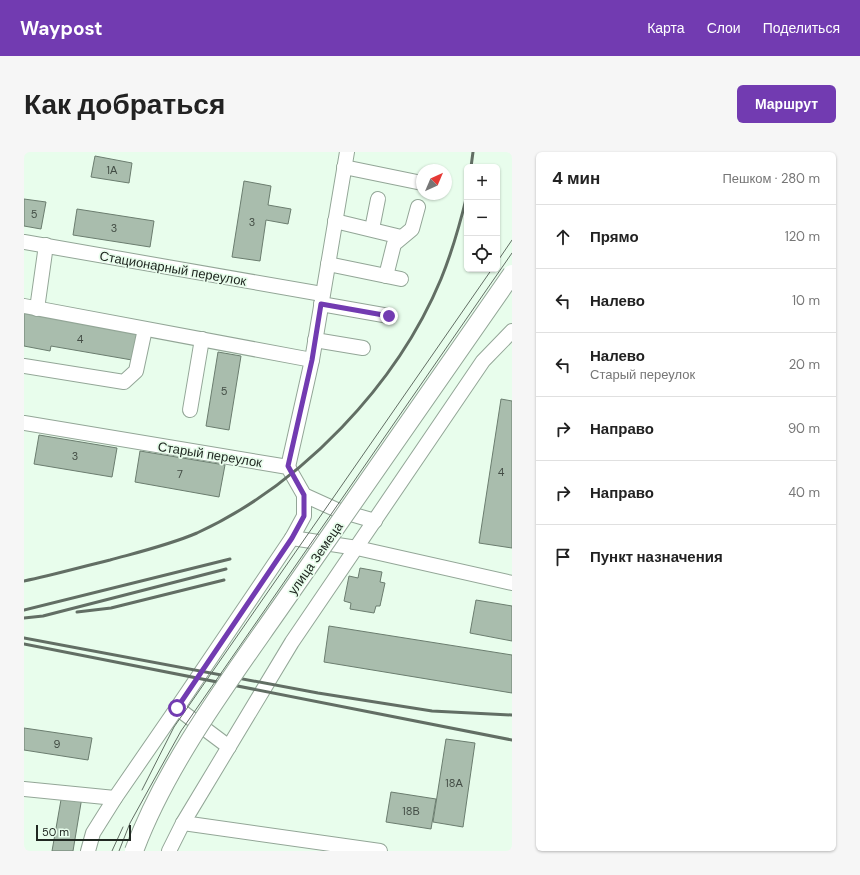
<!DOCTYPE html>
<html lang="ru">
<meta charset="utf-8">
<style>
:root{--surface:#fff;--page:#f6f6f6;--text:#222;--muted:#767676;--line:#e0e0e0;--accent:#723bb1}
body{margin:0;font-family:"DM Sans",sans-serif;background:var(--page);color:var(--text)}
.controls{position:absolute;right:12px;top:12px;display:grid;overflow:hidden;border-radius:6px;box-shadow:0 1px 3px #0004}
.controls button{width:36px;height:36px;display:grid;place-items:center;padding:0;border:0;border-bottom:1px solid var(--line);background:var(--surface);color:var(--text);font:20px sans-serif}
.compass{position:absolute;left:392px;top:12px;width:36px;height:36px;border-radius:50%;background:var(--surface);box-shadow:0 1px 3px #0004;rotate:44deg}
.scale{position:absolute;left:12px;bottom:10px;width:95px;box-sizing:border-box;padding-left:4px;border:2px solid #212822;border-top:0;font-size:11px;line-height:14px;white-space:nowrap;color:#212822;-webkit-text-stroke:3px #e8fdec;paint-order:stroke}
.stop{position:absolute;width:12px;height:12px;margin:-9px;border:3px solid #723bb1;border-radius:50%;background:#fff}
.stop.end{background:#723bb1;border-color:#fff;box-shadow:0 1px 4px #0008}
.list{margin:0;padding:0;list-style:none}
h2{display:flex;justify-content:space-between;align-items:center;height:52px;margin:0;padding:0 16px;font-size:17px}
h2 small{font-size:13px;font-weight:400;color:var(--muted)}
.list li{display:grid;grid-template-columns:26px 1fr auto;gap:12px;align-items:center;box-sizing:border-box;height:64px;padding:0 16px;border-top:1px solid var(--line)}
.list b{display:block;font-size:15px;white-space:nowrap}
.list p{margin:0;font-size:13px;white-space:nowrap;color:var(--muted)}
.list em{font-size:13px;font-style:normal;color:var(--muted)}
.icon{flex:none;width:22px;height:22px;fill:none;stroke:currentColor;stroke-width:2;stroke-linecap:round;stroke-linejoin:round}
.map{position:relative;flex:none;width:488px;height:699px;overflow:hidden;border-radius:6px}
header{display:flex;align-items:center;gap:24px;box-sizing:border-box;height:56px;padding:0 20px;background:var(--accent);color:#fff}
header strong{font-size:19px}
nav{display:flex;gap:22px;margin-inline-start:auto;font-size:14px}
.intro{display:flex;align-items:center;justify-content:space-between;box-sizing:border-box;height:96px;padding:0 24px}
h1{margin:0;font-size:28px}
.button{padding:10px 18px;border-radius:6px;background:var(--accent);color:#fff;font-size:14px;font-weight:700}
main{display:flex;gap:24px;padding:0 24px}
aside{flex:1;background:var(--surface);border-radius:6px;box-shadow:0 1px 3px #0004}
.map>svg:first-child{display:block}
</style>
<header>
<strong>Waypost</strong>
<nav><a>Карта</a><a>Слои</a><a>Поделиться</a></nav>
</header>
<div class="intro"><h1>Как добраться</h1><a class="button">Маршрут</a></div>
<main>
<div class="map">
<svg width="488" height="699" viewBox="0 0 488 699">
<rect width="100%" height="100%" fill="#e8fdec"/>
<!-- building -->
<g fill="#a9bdad" stroke="#6b7d6f">
<polygon points="71,4 108,11 105,31 67,25"/>
<polygon points="220,29 247,34 244,53 267,57 264,72 242,68 236,109 208,105"/>
<polygon points="0,47 22,50 17,77 0,74"/>
<polygon points="53,57 130,69 126,95 49,83"/>
<polygon points="0,156 113,181 108,208 27,194 26,199 0,194"/>
<polygon points="194,200 217,204 205,278 182,274"/>
<polygon points="477,247 488,249 488,396 455,391"/>
<polygon points="15,283 93,296 88,325 10,312"/>
<polygon points="116,299 201,313 195,345 111,330"/>
<polygon points="336,416 358,420 356,430 361,431 356,454 352,454 350,461 326,457 327,451 320,449 325,424 334,426"/>
<polygon points="452,448 488,454 488,489 446,481"/>
<polygon points="305,474 488,503 488,541 300,510"/>
<polygon points="0,576 68,586 64,608 0,598"/>
<polygon points="422,587 451,591 439,675 409,670"/>
<polygon points="367,640 412,647 407,677 362,670"/>
<polygon points="38,642 58,645 49,699 28,699"/>
</g>
<g fill="none" stroke-linecap="round" stroke-linejoin="round">
<defs>
<g id="minor">
<polyline points="320,15 398,31"/>
<polyline points="311,69 377,85"/>
<polyline points="348,77 354,47"/>
<polyline points="0,90 298,142"/>
<polyline points="304,112 377,127"/>
<polyline points="362,124 370,92 388,77 394,55"/>
<polyline points="297,152 365,164"/>
<polyline points="0,154 288,208"/>
<polyline points="13,157 22,93"/>
<polyline points="291,188 339,196"/>
<polyline points="0,214 100,230 112,219 121,177"/>
<polyline points="166,258 178,187"/>
<polyline points="0,271 264,315 280,343 313,358 351,369"/>
<polyline points="264,315 288,208 323,0"/>
<polyline points="268,386 333,396 488,431"/>
<polyline points="153,556 268,386 280,364 280,343"/>
<polyline points="0,637 91,646"/>
<polyline points="159,671 356,699"/>
<polyline points="64,699 69,681 91,646 153,556 205,595"/>
<polyline points="145,699 159,671 268,490 459,209 488,179"/>
</g>
</defs>
<!-- minor casing -->
<use href="#minor" stroke="#93a697" stroke-width="16"/>
<!-- minor -->
<use href="#minor" stroke="#fff" stroke-width="14"/>
<!-- tram -->
<g stroke="#626e64" stroke-width="1">
<polyline points="473,110 488,88"/>
<polyline points="118,638 150,575 468,117"/>
<polyline points="88,699 99,675"/>
<polyline points="95,699 106,671 157,579 488,101"/>
</g>
<!-- rail -->
<g stroke="#626e64" stroke-width="3">
<polyline points="447,15 449,0"/>
<path d="M0 429C29 423 57 415 86 408 115 400 145 393 173 381 277 333 373 233 417 127 428 100 436 72 443 43"/>
<polyline points="0,458 206,407"/>
<polyline points="53,460 87,456 200,428"/>
<polyline points="0,466 19,464 202,417"/>
<polyline points="0,486 294,541 408,559 488,563"/>
<polyline points="0,492 488,588"/>
</g>
<defs>
<path id="major-bridge" d="M110 699C143 610 208 525 262 447 337 339 413 231 488 122"/>
</defs>
<!-- major-bridge casing -->
<use href="#major-bridge" stroke="#93a697" stroke-width="20" stroke-linecap="butt"/>
<!-- major-bridge -->
<use href="#major-bridge" stroke="#fff" stroke-width="18"/>
</g>
<g fill="none" stroke-linecap="round" stroke-linejoin="round">
<!-- route -->
<polyline stroke="#723bb1" stroke-width="5" points="153,556 268,386 280,364 280,343 264,314 288,208 297,152 365,164"/>
</g>
<g text-anchor="middle" stroke-width="3.5" stroke-linejoin="round" paint-order="stroke">
<!-- number labels -->
<g font-size="11" fill="#434d45">
<text x="88" y="22">1А</text>
<text x="10" y="66">5</text>
<text x="228" y="74">3</text>
<text x="90" y="80">3</text>
<text x="56" y="191">4</text>
<text x="200" y="243">5</text>
<text x="51" y="308">3</text>
<text x="477" y="324">4</text>
<text x="156" y="326">7</text>
<text x="33" y="596">9</text>
<text x="430" y="635">18А</text>
<text x="387" y="663">18В</text>
</g>
<!-- street labels -->
<g font-size="13" fill="#212822" stroke="#e8fdec">
<text transform="translate(149 116) rotate(10)" y="5">Стационарный переулок</text>
<text transform="translate(186 302) rotate(9)" y="5">Старый переулок</text>
<text transform="translate(291 406) rotate(-55)" y="5">улица Земеца</text>
</g>
</g>
</svg>
<div class="controls">
<button>+</button>
<button>−</button>
<button><svg class="icon" aria-label="locate" viewBox="0 0 24 24"><circle cx="12" cy="12" r="6"/><path d="M12 2v4M12 18v4M2 12h4M18 12h4"/></svg></button>
</div>
<svg class="compass" viewBox="-18 -18 36 36"><path d="M0-13l5 13h-10z" fill="#e53935"/><path d="M0 13l5-13h-10z" fill="#767676"/></svg>
<div class="scale">50 m</div>
<div class="stop" style="left:153px;top:556px"></div>
<div class="stop end" style="left:365px;top:164px"></div>
</div>
<aside>
<h2>4 мин<small>Пешком · 280 m</small></h2>
<ul class="list">
<li><svg class="icon" aria-label="ahead" viewBox="0 0 24 24"><path d="M12 20V5M6 11l6-6 6 6"/></svg><div><b>Прямо</b></div><em>120 m</em></li>
<li><svg class="icon" aria-label="left" viewBox="0 0 24 24"><path d="M17 20v-9H6M10 6l-5 5 5 5"/></svg><div><b>Налево</b></div><em>10 m</em></li>
<li><svg class="icon" aria-label="left" viewBox="0 0 24 24"><path d="M17 20v-9H6M10 6l-5 5 5 5"/></svg><div><b>Налево</b><p>Старый переулок</p></div><em>20 m</em></li>
<li><svg class="icon" aria-label="right" viewBox="0 0 24 24"><path d="M7 20v-9h11M14 6l5 5-5 5"/></svg><div><b>Направо</b></div><em>90 m</em></li>
<li><svg class="icon" aria-label="right" viewBox="0 0 24 24"><path d="M7 20v-9h11M14 6l5 5-5 5"/></svg><div><b>Направо</b></div><em>40 m</em></li>
<li><svg class="icon" aria-label="arrive" viewBox="0 0 24 24"><path d="M6 21V4h12l-3 4 3 4H6"/></svg><div><b>Пункт назначения</b></div></li>
</ul>
</aside>
</main>
